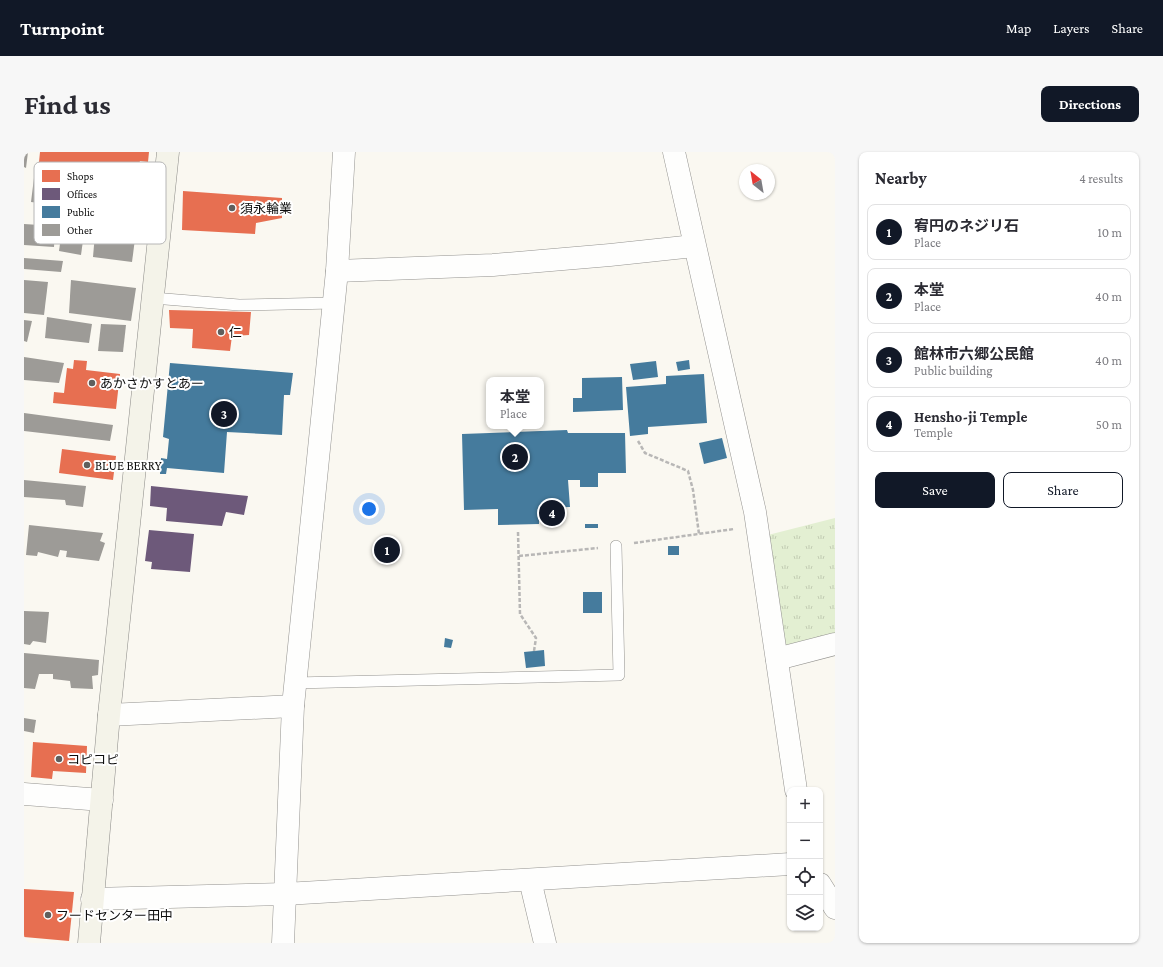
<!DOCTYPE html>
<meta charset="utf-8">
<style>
:root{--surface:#fff;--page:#f7f7f7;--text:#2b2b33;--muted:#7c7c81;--line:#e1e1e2;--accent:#111827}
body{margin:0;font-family:"Crimson Pro","Noto Sans JP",serif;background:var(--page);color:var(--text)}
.controls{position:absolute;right:12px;bottom:12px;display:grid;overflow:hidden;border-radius:8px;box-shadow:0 1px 3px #0004}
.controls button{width:36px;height:36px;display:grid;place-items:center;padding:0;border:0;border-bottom:1px solid var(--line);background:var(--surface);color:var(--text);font:20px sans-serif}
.compass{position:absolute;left:715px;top:12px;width:36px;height:36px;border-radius:50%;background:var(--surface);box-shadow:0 1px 3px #0004;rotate:329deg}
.you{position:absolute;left:345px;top:357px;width:14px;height:14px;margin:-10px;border:3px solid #fff;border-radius:50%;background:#1a73e8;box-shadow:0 0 0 6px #1a73e833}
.badge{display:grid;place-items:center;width:26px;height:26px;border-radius:50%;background:var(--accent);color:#fff;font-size:13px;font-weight:700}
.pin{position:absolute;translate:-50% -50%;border:2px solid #fff;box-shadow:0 1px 4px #0006}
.popup{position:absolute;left:462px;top:225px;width:58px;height:52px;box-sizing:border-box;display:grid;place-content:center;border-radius:8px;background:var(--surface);filter:drop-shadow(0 1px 3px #0005);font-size:13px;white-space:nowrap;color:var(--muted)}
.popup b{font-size:15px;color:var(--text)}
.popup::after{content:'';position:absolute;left:50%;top:100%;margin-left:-8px;border:8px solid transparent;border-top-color:var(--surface)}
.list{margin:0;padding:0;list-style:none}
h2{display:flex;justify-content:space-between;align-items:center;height:52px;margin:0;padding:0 16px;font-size:17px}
h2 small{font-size:13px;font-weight:400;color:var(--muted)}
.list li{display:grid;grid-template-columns:26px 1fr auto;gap:12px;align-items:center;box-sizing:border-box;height:56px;margin:0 8px 8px;padding:0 8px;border:1px solid var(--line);border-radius:8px}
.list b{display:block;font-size:15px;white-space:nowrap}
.list p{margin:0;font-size:13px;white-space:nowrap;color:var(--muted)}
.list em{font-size:13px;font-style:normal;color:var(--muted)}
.actions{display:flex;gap:8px;padding:12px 16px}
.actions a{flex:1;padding:9px 0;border:1px solid var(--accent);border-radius:8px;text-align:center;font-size:14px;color:var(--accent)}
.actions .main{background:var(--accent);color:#fff}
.icon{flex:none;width:22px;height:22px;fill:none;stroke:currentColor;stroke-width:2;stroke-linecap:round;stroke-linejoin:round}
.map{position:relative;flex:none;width:811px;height:791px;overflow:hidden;border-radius:8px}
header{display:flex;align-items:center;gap:24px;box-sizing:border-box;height:56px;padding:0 20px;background:var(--accent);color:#fff}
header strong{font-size:19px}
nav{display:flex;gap:22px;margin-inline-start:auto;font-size:14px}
.intro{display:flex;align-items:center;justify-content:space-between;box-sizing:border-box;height:96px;padding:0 24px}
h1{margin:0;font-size:28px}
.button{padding:10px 18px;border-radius:8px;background:var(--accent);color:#fff;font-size:14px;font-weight:700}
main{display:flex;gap:24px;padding:0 24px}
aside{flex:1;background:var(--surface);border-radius:8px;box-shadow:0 1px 3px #0004}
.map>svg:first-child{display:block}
</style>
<header>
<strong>Turnpoint</strong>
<nav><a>Map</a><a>Layers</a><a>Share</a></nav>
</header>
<div class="intro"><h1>Find us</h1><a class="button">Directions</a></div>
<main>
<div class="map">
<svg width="811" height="791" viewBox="0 0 811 791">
<defs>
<pattern id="grass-tufts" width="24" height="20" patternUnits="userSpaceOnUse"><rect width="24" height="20" fill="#e3efd2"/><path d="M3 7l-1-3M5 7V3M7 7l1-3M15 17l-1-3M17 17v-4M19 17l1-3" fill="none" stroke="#c2ccb3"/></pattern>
</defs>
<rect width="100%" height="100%" fill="#faf8f1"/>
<!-- grass -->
<polygon fill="url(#grass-tufts)" points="811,366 811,482 762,496 744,383"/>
<!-- shops -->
<g fill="#e76f51">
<polygon points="16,0 125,0 124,10 116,9 113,17 71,12 71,17 15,10"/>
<polygon points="159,39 258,46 258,66 232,71 231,82 158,78"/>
<polygon points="145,158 227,160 225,183 208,184 206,199 168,196 169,177 146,176"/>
<polygon points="50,208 63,209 62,218 96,222 92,257 29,251 30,240 40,241 43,216 49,217"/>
<polygon points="38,297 92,304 89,328 35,321"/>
<polygon points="9,590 63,594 62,621 29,619 28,627 7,625"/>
<polygon points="0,737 50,740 45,789 0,785"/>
</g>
<!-- offices -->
<g fill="#6d597a">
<polygon points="127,334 224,344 220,363 202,360 198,374 142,369 143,356 126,354"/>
<polygon points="125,378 170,382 166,420 127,417 128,410 121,409"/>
</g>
<!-- public -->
<g fill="#457b9d">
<polygon points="665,208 666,217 654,219 652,210"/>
<polygon points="632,209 634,225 609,228 606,212"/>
<polygon points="146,211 269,221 266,243 260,243 258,283 203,280 200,321 143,316 142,322 136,322 137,306 143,307 145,287 139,285"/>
<polygon points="680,222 683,271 624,275 624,282 606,284 602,235 642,232 642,224"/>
<polygon points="598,225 599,258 549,260 549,246 558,246 558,226"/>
<polygon points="543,278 544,281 601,281 602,321 574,321 574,335 556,335 556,328 544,328 546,355 515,356 515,372 474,373 474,357 440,358 438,282"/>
<polygon points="698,286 703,306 680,312 675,291"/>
<rect x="561" y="372" width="13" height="4"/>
<rect x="644" y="394" width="11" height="9"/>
<rect x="559" y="440" width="19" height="21"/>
<polygon points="421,486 429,488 427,496 420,495"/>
<polygon points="520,498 521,514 502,516 500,500"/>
</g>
<!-- building -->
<g fill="#9d9b97">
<polygon points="0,0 4,0 2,16 0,15"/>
<polygon points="11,18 30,21 24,52 7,50"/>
<polygon points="36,22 69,27 65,58 31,54"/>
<polygon points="0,72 31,74 30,95 0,93"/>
<polygon points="38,77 60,81 57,103 35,99"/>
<polygon points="71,82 111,87 108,110 69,105"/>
<polygon points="0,106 39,109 37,120 0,117"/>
<polygon points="0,128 24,130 20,163 0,161"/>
<polygon points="47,128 112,136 107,169 45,161"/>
<polygon points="23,165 68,172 65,191 21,186"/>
<polygon points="0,168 8,169 3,190 0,189"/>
<polygon points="77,172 102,173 99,200 74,199"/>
<polygon points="0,205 40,211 35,231 0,228"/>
<polygon points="0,261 89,273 86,289 0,279"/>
<polygon points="0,328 62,334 59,355 42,353 41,348 0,345"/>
<polygon points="5,373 79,381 76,389 81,391 75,409 42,405 43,399 36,398 34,405 14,400 13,404 2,403"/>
<polygon points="0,459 25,460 22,491 9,489 6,493 0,492"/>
<polygon points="0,501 75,508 74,523 68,524 69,537 47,536 46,529 29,527 29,522 15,522 11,537 0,536"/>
<polygon points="0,566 12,568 10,581 0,579"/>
</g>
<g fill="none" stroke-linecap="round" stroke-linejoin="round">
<defs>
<g id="lane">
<polyline points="129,146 215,153 310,151"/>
<polyline points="271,531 595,523 592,394"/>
</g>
<g id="street">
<polyline points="650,0 731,360 772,638"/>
<polyline points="313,119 469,113 586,103 670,94"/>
<polyline points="753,507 811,492"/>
<polyline points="85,563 269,554"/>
<polyline points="0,642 78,648"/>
<polyline points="506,728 521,791"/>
<polyline points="796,732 811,756"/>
<polyline points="68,747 261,742 766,712"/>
<polyline points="259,791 269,554 313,119 320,0"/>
</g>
<polyline id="secondary" points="65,791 85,563 144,0"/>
</defs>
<!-- lane casing -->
<use href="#lane" stroke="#949390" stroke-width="12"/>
<!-- street casing -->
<use href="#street" stroke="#949390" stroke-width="23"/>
<!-- secondary casing -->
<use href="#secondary" stroke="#8a8986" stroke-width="23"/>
<!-- path -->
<g stroke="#b8b7b6" stroke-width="2.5" stroke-dasharray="4 2" stroke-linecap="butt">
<polyline points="614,289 621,301 664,319 669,338 675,382"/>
<polyline points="494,380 496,462 512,486 510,499"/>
<polyline points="610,391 710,377"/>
<polyline points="495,404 574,396"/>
</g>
<!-- lane -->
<use href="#lane" stroke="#fefefd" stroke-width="11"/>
<!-- street -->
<use href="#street" stroke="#fefefd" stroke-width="22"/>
<!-- secondary -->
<use href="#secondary" stroke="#f4f3e9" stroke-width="22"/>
</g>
<!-- markers -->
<g fill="#605f5d" stroke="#fff" stroke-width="1.5">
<circle cx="208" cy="56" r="4"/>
<circle cx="197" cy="180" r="4"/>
<circle cx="68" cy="231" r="4"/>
<circle cx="63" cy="313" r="4"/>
<circle cx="35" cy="607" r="4"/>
<circle cx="24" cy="763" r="4"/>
</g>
<g text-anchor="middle" stroke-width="4" stroke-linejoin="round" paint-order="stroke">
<!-- poi labels -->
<g font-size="13" fill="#0d0d0d" stroke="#fff" text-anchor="start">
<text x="216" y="61">須永輪業</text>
<text x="205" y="185">仁</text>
<text x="76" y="236">あかさかすとあー</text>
<text x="71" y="318">BLUE BERRY</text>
<text x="43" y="612">コピコピ</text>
<text x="32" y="768">フードセンター田中</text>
</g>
</g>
<!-- legend -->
<rect x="10" y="10" width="132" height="82" rx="6" fill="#fff" stroke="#b6b6b6" stroke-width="1"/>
<rect x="18" y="18" width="18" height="12" fill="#e76f51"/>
<rect x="18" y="36" width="18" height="12" fill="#6d597a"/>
<rect x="18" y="54" width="18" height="12" fill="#457b9d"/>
<rect x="18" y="72" width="18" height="12" fill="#9d9b97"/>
<g font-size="11" fill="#0d0d0d">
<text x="43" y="28">Shops</text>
<text x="43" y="46">Offices</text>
<text x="43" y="64">Public</text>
<text x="43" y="82">Other</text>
</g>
</svg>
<div class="controls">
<button>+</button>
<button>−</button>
<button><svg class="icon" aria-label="locate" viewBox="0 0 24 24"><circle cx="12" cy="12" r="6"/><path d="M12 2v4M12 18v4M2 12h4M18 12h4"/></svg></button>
<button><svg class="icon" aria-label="layers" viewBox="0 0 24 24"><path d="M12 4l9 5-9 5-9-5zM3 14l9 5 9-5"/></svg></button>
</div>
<svg class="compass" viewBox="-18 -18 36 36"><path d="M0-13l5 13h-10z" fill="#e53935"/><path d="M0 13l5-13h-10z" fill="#7c7c81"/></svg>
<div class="you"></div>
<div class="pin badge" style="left:363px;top:398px">1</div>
<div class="pin badge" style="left:491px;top:305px">2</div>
<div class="popup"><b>本堂</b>Place</div>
<div class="pin badge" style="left:200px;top:262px">3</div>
<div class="pin badge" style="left:528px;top:361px">4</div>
</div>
<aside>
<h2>Nearby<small>4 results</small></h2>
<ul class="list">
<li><span class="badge">1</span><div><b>宥円のネジリ石</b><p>Place</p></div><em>10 m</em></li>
<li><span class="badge">2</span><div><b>本堂</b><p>Place</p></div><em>40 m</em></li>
<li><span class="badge">3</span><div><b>館林市六郷公民館</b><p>Public building</p></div><em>40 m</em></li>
<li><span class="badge">4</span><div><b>Hensho-ji Temple</b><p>Temple</p></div><em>50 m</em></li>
</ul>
<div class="actions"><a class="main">Save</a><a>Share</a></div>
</aside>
</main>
